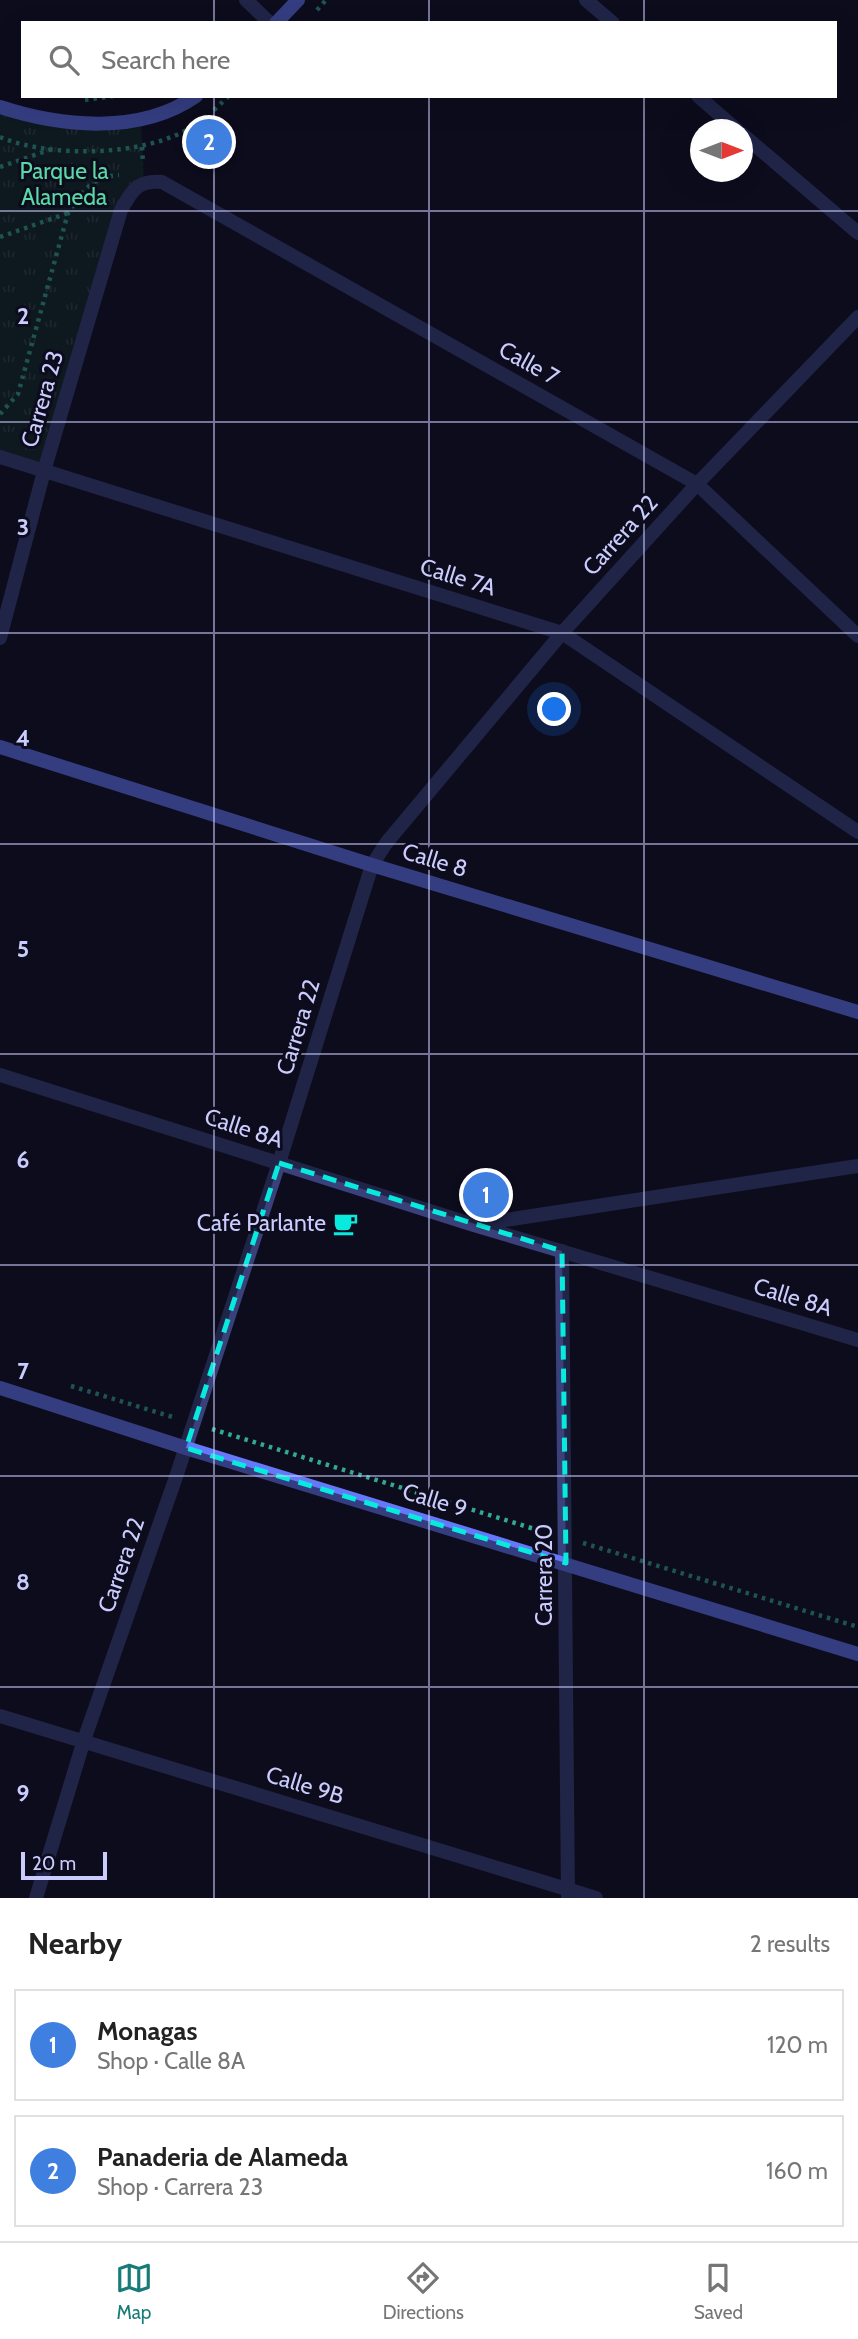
<!DOCTYPE html>
<meta charset="utf-8">
<style>
:root{--surface:#fff;--page:#f2f2f2;--text:#222;--muted:#767676;--line:#e0e0e0;--accent:#177c77}
body{margin:0;font-family:Cabin,sans-serif;background:var(--page);color:var(--text)}
.compass{position:absolute;left:690px;top:119px;width:63px;height:63px;border-radius:50%;background:var(--surface);box-shadow:0 7px 28px #0002;rotate:90deg}
.scale{position:absolute;left:21px;bottom:18px;width:86px;box-sizing:border-box;padding-left:7px;border:4px solid #caccfd;border-top:0;font-size:19px;line-height:24px;white-space:nowrap;color:#caccfd;-webkit-text-stroke:5px #0d0c1d;paint-order:stroke}
.you{position:absolute;left:555px;top:710px;width:24px;height:24px;margin:-18px;border:5px solid #fff;border-radius:50%;background:#1a73e8;box-shadow:0 0 0 10px #1a73e833}
.badge{display:grid;place-items:center;width:46px;height:46px;border-radius:50%;background:var(--accent);color:#fff;font-size:23px;font-weight:700}
.pin{position:absolute;translate:-50% -50%;border:4px solid #fff;box-shadow:0 2px 7px #0006}
.list{margin:0;padding:0;list-style:none}
h2{display:flex;justify-content:space-between;align-items:center;height:91px;margin:0;padding:0 28px;font-size:30px}
h2 small{font-size:23px;font-weight:400;color:var(--muted)}
.list li{display:grid;grid-template-columns:46px 1fr auto;gap:21px;align-items:center;box-sizing:border-box;height:112px;margin:0 14px 14px;padding:0 14px;border:2px solid var(--line);border-radius:0px}
.list b{display:block;font-size:26px;white-space:nowrap}
.list p{margin:0;font-size:23px;white-space:nowrap;color:var(--muted)}
.list em{font-size:23px;font-style:normal;color:var(--muted)}
.icon{flex:none;width:38px;height:38px;fill:none;stroke:currentColor;stroke-width:2;stroke-linecap:round;stroke-linejoin:round}
.map{position:relative;flex:none;width:858px;height:1898px;overflow:hidden}
.search{position:absolute;background:var(--surface);box-shadow:0 7px 28px #0002;left:21px;right:21px;top:21px;height:77px;display:flex;align-items:center;gap:18px;box-sizing:border-box;padding:0 24px;border-radius:0px;color:var(--muted);font-size:26px}
.sheet{height:343px;background:var(--surface)}
nav{display:flex;justify-content:space-around;align-items:center;box-sizing:border-box;height:98px;border-top:2px solid var(--line);background:var(--surface);font-size:19px;color:var(--muted)}
nav a{display:grid;justify-items:center;gap:4px}
nav .on{color:var(--accent)}
.map>svg:first-child{display:block}
</style>
<div class="map">
<svg width="858" height="1898" viewBox="0 0 858 1898">
<defs>
<pattern id="grass-tufts" width="24" height="20" patternUnits="userSpaceOnUse" patternTransform="scale(1.75)"><rect width="24" height="20" fill="#102622"/><path d="M3 7l-1-3M5 7V3M7 7l1-3M15 17l-1-3M17 17v-4M19 17l1-3" fill="none" stroke="#314443"/></pattern>
</defs>
<rect width="100%" height="100%" fill="#0d0c1d"/>
<!-- grass -->
<polygon fill="url(#grass-tufts)" points="0,107 35,118 141,120 144,182 133,190 44,471 0,457"/>
<g fill="none" stroke-linecap="round" stroke-linejoin="round">
<!-- path -->
<g stroke="#31aa90" stroke-width="4.5" stroke-dasharray="3.5 5" stroke-linecap="butt">
<polyline points="317,10 326,0"/>
<polyline points="85,100 114,96"/>
<polyline points="214,110 229,96"/>
<path d="M0 137C54 160 163 157 207 116"/>
<polyline points="142,147 143,164"/>
<polyline points="0,167 52,149"/>
<polyline points="0,237 68,213"/>
<path d="M0 414 18 394 68 213C83 191 91 177 119 175"/>
<polyline points="71,1386 176,1418"/>
<polyline points="212,1429 544,1532"/>
<polyline points="583,1543 858,1627"/>
</g>
<!-- street -->
<g stroke="#39407a" stroke-width="14">
<polyline points="246,0 270,23"/>
<polyline points="586,0 613,23"/>
<polyline points="698,96 737,130"/>
<polyline points="742,134 858,233"/>
<polyline points="0,457 562,633 858,832"/>
<path d="M0 638 44 471 121 210C132 191 136 180 162 182L697 484 858 636"/>
<polyline points="0,1075 474,1225 858,1340"/>
<polyline points="479,1224 858,1166"/>
<polyline points="562,1251 568,1898"/>
<polyline points="0,1716 596,1898"/>
<polyline points="36,1898 84,1740 177,1474 279,1163 372,865 387,842 562,633 697,484 858,317"/>
</g>
<!-- secondary -->
<g stroke="#6578f9" stroke-width="14">
<polyline points="276,23 298,0"/>
<path d="M0 107C61 127 140 135 196 96"/>
<polyline points="0,747 372,865 858,1012"/>
<polyline points="0,1388 186,1448 858,1654"/>
</g>
</g>
<!-- marked area -->
<path d="M0 0H858V1898H0ZM279 1163 562 1251 566 1563 186 1448Z" fill="#0d0c1d" fill-opacity=".55" fill-rule="evenodd"/>
<path fill="none" stroke="#09eadf" stroke-width="5" stroke-dasharray="14 9" stroke-linejoin="round" d="M279 1163 562 1251 566 1563 186 1448Z"/>
<!-- grid -->
<path fill="none" stroke="#caccfd" stroke-width="2" stroke-opacity="0.55" d="M214 0V23M429 0V23M644 0V23M214 96V1898M429 96V1898M644 96V1898M0 211H858M0 422H858M0 633H858M0 844H858M0 1054H858M0 1265H858M0 1476H858M0 1687H858"/>
<!-- icons -->
<defs>
<symbol id="cafe-bare" viewBox="-9 -9 18 18"><path d="M-5.5-4.5H6V0H3Q3 3.5 0 3.5H-2.5Q-5.5 3.5-5.5 0ZM3-3.2v2h1.7v-2ZM-6 4.5H4V6H-6Z" fill="#09eadf" stroke="#0d0c1d" stroke-width="2.5" paint-order="stroke"/></symbol>
</defs>
<g fill-rule="evenodd">
<use href="#cafe-bare" x="328" y="1206" width="35" height="35"/>
</g>
<g text-anchor="middle" stroke-width="6" stroke-linejoin="round" paint-order="stroke">
<!-- park labels -->
<g font-size="23" fill="#5ad9a6" stroke="#0d0c1d">
<text x="64" y="179">Parque la<tspan x="64" dy="26">Alameda</tspan></text>
</g>
<!-- street labels -->
<g font-size="23" fill="#caccfd" stroke="#0d0c1d">
<text transform="translate(529 363) rotate(29)" y="8">Calle 7</text>
<text transform="translate(42 399) rotate(-74)" y="8">Carrera 23</text>
<text transform="translate(620 535) rotate(-48)" y="8">Carrera 22</text>
<text transform="translate(458 577) rotate(17)" y="8">Calle 7A</text>
<text transform="translate(435 860) rotate(17)" y="8">Calle 8</text>
<text transform="translate(298 1027) rotate(-73)" y="8">Carrera 22</text>
<text transform="translate(244 1128) rotate(18)" y="8">Calle 8A</text>
<text transform="translate(793 1297) rotate(17)" y="8">Calle 8A</text>
<text transform="translate(435 1500) rotate(17)" y="8">Calle 9</text>
<text transform="translate(121 1565) rotate(-71)" y="8">Carrera 22</text>
<text transform="translate(544 1575) rotate(-90)" y="8">Carrera 20</text>
<text transform="translate(305 1785) rotate(17)" y="8">Calle 9B</text>
</g>
<!-- poi labels -->
<g font-size="23" fill="#caccfd" stroke="#0d0c1d" text-anchor="end">
<text x="326" y="1231">Café Parlante</text>
</g>
</g>
<g font-size="23" text-anchor="middle" font-weight="bold" fill="#caccfd" stroke="#0d0c1d" stroke-width="6" stroke-linejoin="round" paint-order="stroke">
<text x="23" y="324">2</text>
<text x="23" y="535">3</text>
<text x="23" y="746">4</text>
<text x="23" y="957">5</text>
<text x="23" y="1168">6</text>
<text x="23" y="1379">7</text>
<text x="23" y="1590">8</text>
<text x="23" y="1801">9</text>
</g>
</svg>
<svg class="compass" viewBox="-18 -18 36 36"><path d="M0-13l5 13h-10z" fill="#e53935"/><path d="M0 13l5-13h-10z" fill="#767676"/></svg>
<div class="scale">20 m</div>
<div class="you"></div>
<div class="pin badge" style="left:486px;top:1195px;background:#3f7fe0">1</div>
<div class="pin badge" style="left:209px;top:142px;background:#3f7fe0">2</div>
<div class="search"><svg class="icon" aria-label="search" viewBox="0 0 24 24"><circle cx="10" cy="10" r="6"/><path d="M15 15l6 6"/></svg>Search here</div>
</div>
<section class="sheet">
<h2>Nearby<small>2 results</small></h2>
<ul class="list">
<li><span class="badge" style="background:#3f7fe0">1</span><div><b>Monagas</b><p>Shop · Calle 8A</p></div><em>120 m</em></li>
<li><span class="badge" style="background:#3f7fe0">2</span><div><b>Panaderia de Alameda</b><p>Shop · Carrera 23</p></div><em>160 m</em></li>
</ul>
</section>
<nav>
<a class="on"><svg class="icon" aria-label="map" viewBox="0 0 24 24"><path d="M3 6l6-2 6 2 6-2v14l-6 2-6-2-6 2zM9 4v14M15 6v14"/></svg>Map</a>
<a><svg class="icon" aria-label="directions" viewBox="0 0 24 24"><path d="M12 3l9 9-9 9-9-9zM9 14v-3h6M13 9l2 2-2 2"/></svg>Directions</a>
<a><svg class="icon" aria-label="saved" viewBox="0 0 24 24"><path d="M7 4h10v16l-5-4-5 4z"/></svg>Saved</a>
</nav>
